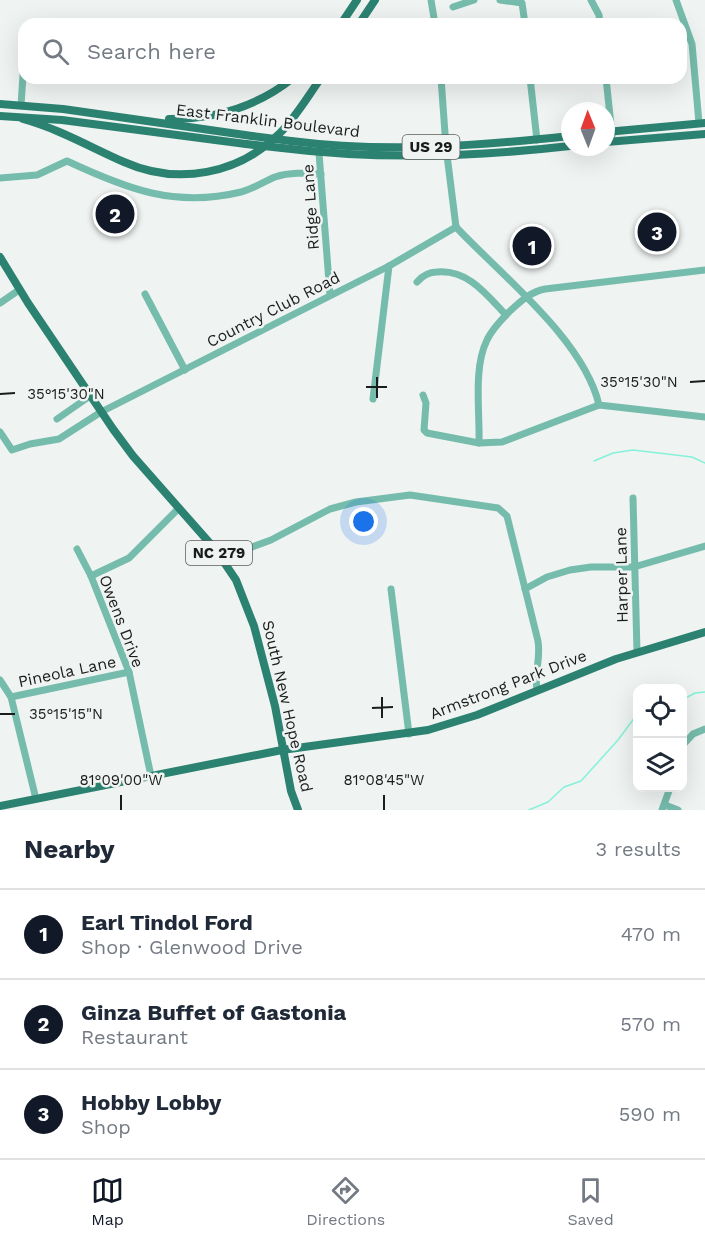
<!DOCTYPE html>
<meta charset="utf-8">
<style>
:root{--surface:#fff;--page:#f6f6f7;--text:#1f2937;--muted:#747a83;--line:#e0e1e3;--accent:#111827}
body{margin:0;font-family:"Work Sans",sans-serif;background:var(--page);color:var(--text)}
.controls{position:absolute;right:18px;bottom:18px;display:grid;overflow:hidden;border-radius:12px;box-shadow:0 6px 24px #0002}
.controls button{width:54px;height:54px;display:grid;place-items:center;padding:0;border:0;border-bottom:2px solid var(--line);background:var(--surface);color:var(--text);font:30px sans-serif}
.compass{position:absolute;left:561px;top:102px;width:54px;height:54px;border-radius:50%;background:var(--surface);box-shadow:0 6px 24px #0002;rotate:359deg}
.you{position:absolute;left:364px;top:522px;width:21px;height:21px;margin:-15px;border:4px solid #fff;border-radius:50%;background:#1a73e8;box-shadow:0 0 0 9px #1a73e833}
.badge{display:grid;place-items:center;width:39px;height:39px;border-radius:50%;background:var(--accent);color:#fff;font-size:20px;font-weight:700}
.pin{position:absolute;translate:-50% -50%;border:3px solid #fff;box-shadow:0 2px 6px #0006}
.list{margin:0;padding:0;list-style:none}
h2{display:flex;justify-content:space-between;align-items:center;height:78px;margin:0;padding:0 24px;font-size:26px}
h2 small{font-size:20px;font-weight:400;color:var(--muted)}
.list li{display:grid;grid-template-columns:39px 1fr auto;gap:18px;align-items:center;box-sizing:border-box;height:90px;padding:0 24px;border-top:2px solid var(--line)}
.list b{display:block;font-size:22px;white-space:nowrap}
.list p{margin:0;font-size:20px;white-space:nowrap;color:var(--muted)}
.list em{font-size:20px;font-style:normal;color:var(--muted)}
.icon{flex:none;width:33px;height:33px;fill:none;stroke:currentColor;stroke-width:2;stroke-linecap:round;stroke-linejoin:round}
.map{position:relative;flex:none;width:705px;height:810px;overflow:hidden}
.search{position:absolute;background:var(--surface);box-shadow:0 6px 24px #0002;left:18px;right:18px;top:18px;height:66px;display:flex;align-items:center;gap:15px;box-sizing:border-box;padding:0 21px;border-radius:18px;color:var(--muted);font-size:22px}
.sheet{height:348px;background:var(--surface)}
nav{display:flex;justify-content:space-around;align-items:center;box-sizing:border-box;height:84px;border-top:2px solid var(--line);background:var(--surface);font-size:16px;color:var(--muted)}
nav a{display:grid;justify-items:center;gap:3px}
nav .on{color:var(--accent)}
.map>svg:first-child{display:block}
</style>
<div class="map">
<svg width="705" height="810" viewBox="0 0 705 810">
<rect width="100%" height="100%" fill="#eff3f2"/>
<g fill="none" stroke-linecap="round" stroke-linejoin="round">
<!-- stream -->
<g stroke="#84f2d9" stroke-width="1.5">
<polyline points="594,461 613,453 633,450 692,457 705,463"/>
<polyline points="682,700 695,693 705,692"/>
<polyline points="529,810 548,802 564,787 581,781 618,740 638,713"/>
</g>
<!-- minor -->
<g stroke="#76bcac" stroke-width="7">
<polyline points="431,0 435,24"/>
<polyline points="500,0 522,3 525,24"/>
<polyline points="591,0 599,15 600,24"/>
<polyline points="676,0 692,44 699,123"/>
<polyline points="453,7 474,0"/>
<polyline points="441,78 446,147 456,227"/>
<polyline points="530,78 537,140"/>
<polyline points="606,78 612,135"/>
<polyline points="21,105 24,61"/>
<polyline points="319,153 330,295"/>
<path d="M0 178 37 175 67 161C127 189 175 208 241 192 253 189 263 182 275 177 290 172 305 173 321 174"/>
<path d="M456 227C502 276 584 340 599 405L705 417"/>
<path d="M417 282C423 275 429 272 437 272 468 269 487 295 506 315"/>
<polyline points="145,294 185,370"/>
<polyline points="0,303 19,290"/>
<polyline points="423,395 426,403 424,430 427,433 479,443 502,442 599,405"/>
<polyline points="373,399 389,266"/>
<polyline points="57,419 90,396"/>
<polyline points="0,432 12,450 30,444 59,439 101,412 389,266 456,227"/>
<path d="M479 443C480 412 473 368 487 340 492 329 502 319 510 311 521 301 530 292 545 289L705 270"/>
<polyline points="633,498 637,652"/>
<polyline points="77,549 91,576 129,672 151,776"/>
<path d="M222 558 271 540 330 509 356 502 410 495 498 508 507 516 538 641C541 660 534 672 537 690"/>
<polyline points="91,576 129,558 179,508"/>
<polyline points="391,589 409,734"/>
<polyline points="525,589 547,577 570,570 591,567 634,567 705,546"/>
<polyline points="0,680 11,697 36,799"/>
<polyline points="11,697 129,672"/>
<polyline points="682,746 693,734 705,729"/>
<polyline points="665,805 678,810"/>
<polyline points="662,810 670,788"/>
</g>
<!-- major -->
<g stroke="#2c8271" stroke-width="8">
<polyline points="341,24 357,0"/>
<polyline points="359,24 375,0"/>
<polyline points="0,104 63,109 252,136"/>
<polyline points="0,116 62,120 246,144"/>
<path d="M23 119C59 129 90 147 124 162 178 186 239 174 280 133 296 117 308 96 321 78"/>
<path d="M169 119C214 119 257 107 293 78"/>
<polyline points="606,132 705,123"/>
<path d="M291 141C385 153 477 146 570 136"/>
<polyline points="606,142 705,134"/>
<path d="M282 148C378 160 474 157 570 146"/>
<polyline points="0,257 28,303 113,429 133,456 215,549 236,580 254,626 275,706 291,791 298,810"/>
<polyline points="0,806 282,750 428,730 477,715 616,659 705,632"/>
</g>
<!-- major-bridge -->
<g stroke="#2c8271" stroke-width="8">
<polyline points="252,136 291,141"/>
<polyline points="246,144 282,148"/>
</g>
</g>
<!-- ticks -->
<path fill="none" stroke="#1b1d1c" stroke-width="2" d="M377 377V398M690 382 705 381M366 387H387M0 394 15 393M382 697V718M372 708 393 707M0 714H15M121 795V810M384 795V810"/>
<g text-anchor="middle" stroke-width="5" stroke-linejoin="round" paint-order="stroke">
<!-- shield labels -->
<g fill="#eff3f2" stroke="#5b5d5c" stroke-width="1.5">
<rect x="402.5" y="135" width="57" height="24" rx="4.5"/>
<rect x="186" y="541" width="66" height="24" rx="4.5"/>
</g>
<g font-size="15" font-weight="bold" fill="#1b1d1c">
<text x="431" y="152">US 29</text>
<text x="219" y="558">NC 279</text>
</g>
<!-- street labels -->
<g font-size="16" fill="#1b1d1c" stroke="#eff3f2">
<text transform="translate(268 120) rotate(7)" y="6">East Franklin Boulevard</text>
<text transform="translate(310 207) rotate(-94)" y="6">Ridge Lane</text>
<text transform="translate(273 309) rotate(-27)" y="6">Country Club Road</text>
<text transform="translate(621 575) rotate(-91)" y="6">Harper Lane</text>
<text transform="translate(122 621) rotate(69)" y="6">Owens Drive</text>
<text transform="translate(67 671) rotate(-12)" y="6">Pineola Lane</text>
<text transform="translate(508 684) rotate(-21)" y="6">Armstrong Park Drive</text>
<text transform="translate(288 706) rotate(77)" y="6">South New Hope Road</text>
</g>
</g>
<g font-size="15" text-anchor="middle" fill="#1b1d1c" stroke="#eff3f2" stroke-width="5" stroke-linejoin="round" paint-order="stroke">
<text x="639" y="387">35°15'30"N</text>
<text x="66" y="399">35°15'30"N</text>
<text x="66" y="719">35°15'15"N</text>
<text x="121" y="785">81°09'00"W</text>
<text x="384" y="785">81°08'45"W</text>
</g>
</svg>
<div class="controls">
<button><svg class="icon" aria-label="locate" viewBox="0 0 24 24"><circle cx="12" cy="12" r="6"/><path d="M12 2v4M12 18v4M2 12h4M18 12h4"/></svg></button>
<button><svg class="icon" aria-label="layers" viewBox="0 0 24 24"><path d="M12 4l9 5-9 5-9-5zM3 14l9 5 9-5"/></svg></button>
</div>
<svg class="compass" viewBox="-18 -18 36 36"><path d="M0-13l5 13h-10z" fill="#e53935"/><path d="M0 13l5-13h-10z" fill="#747a83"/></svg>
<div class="you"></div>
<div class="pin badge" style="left:532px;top:246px">1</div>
<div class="pin badge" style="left:115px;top:214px">2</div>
<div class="pin badge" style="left:657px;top:232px">3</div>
<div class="search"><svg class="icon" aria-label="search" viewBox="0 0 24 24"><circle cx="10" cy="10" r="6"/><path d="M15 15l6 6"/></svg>Search here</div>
</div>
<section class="sheet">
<h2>Nearby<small>3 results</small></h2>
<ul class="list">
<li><span class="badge">1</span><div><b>Earl Tindol Ford</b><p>Shop · Glenwood Drive</p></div><em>470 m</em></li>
<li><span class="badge">2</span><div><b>Ginza Buffet of Gastonia</b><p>Restaurant</p></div><em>570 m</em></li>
<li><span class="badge">3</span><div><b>Hobby Lobby</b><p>Shop</p></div><em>590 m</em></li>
</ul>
</section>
<nav>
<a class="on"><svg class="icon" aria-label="map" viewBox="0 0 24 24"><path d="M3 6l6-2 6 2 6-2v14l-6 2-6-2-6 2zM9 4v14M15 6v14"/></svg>Map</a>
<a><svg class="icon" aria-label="directions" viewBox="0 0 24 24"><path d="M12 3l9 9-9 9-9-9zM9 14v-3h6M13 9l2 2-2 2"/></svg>Directions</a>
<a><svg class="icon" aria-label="saved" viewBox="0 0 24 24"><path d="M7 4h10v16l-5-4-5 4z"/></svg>Saved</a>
</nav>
